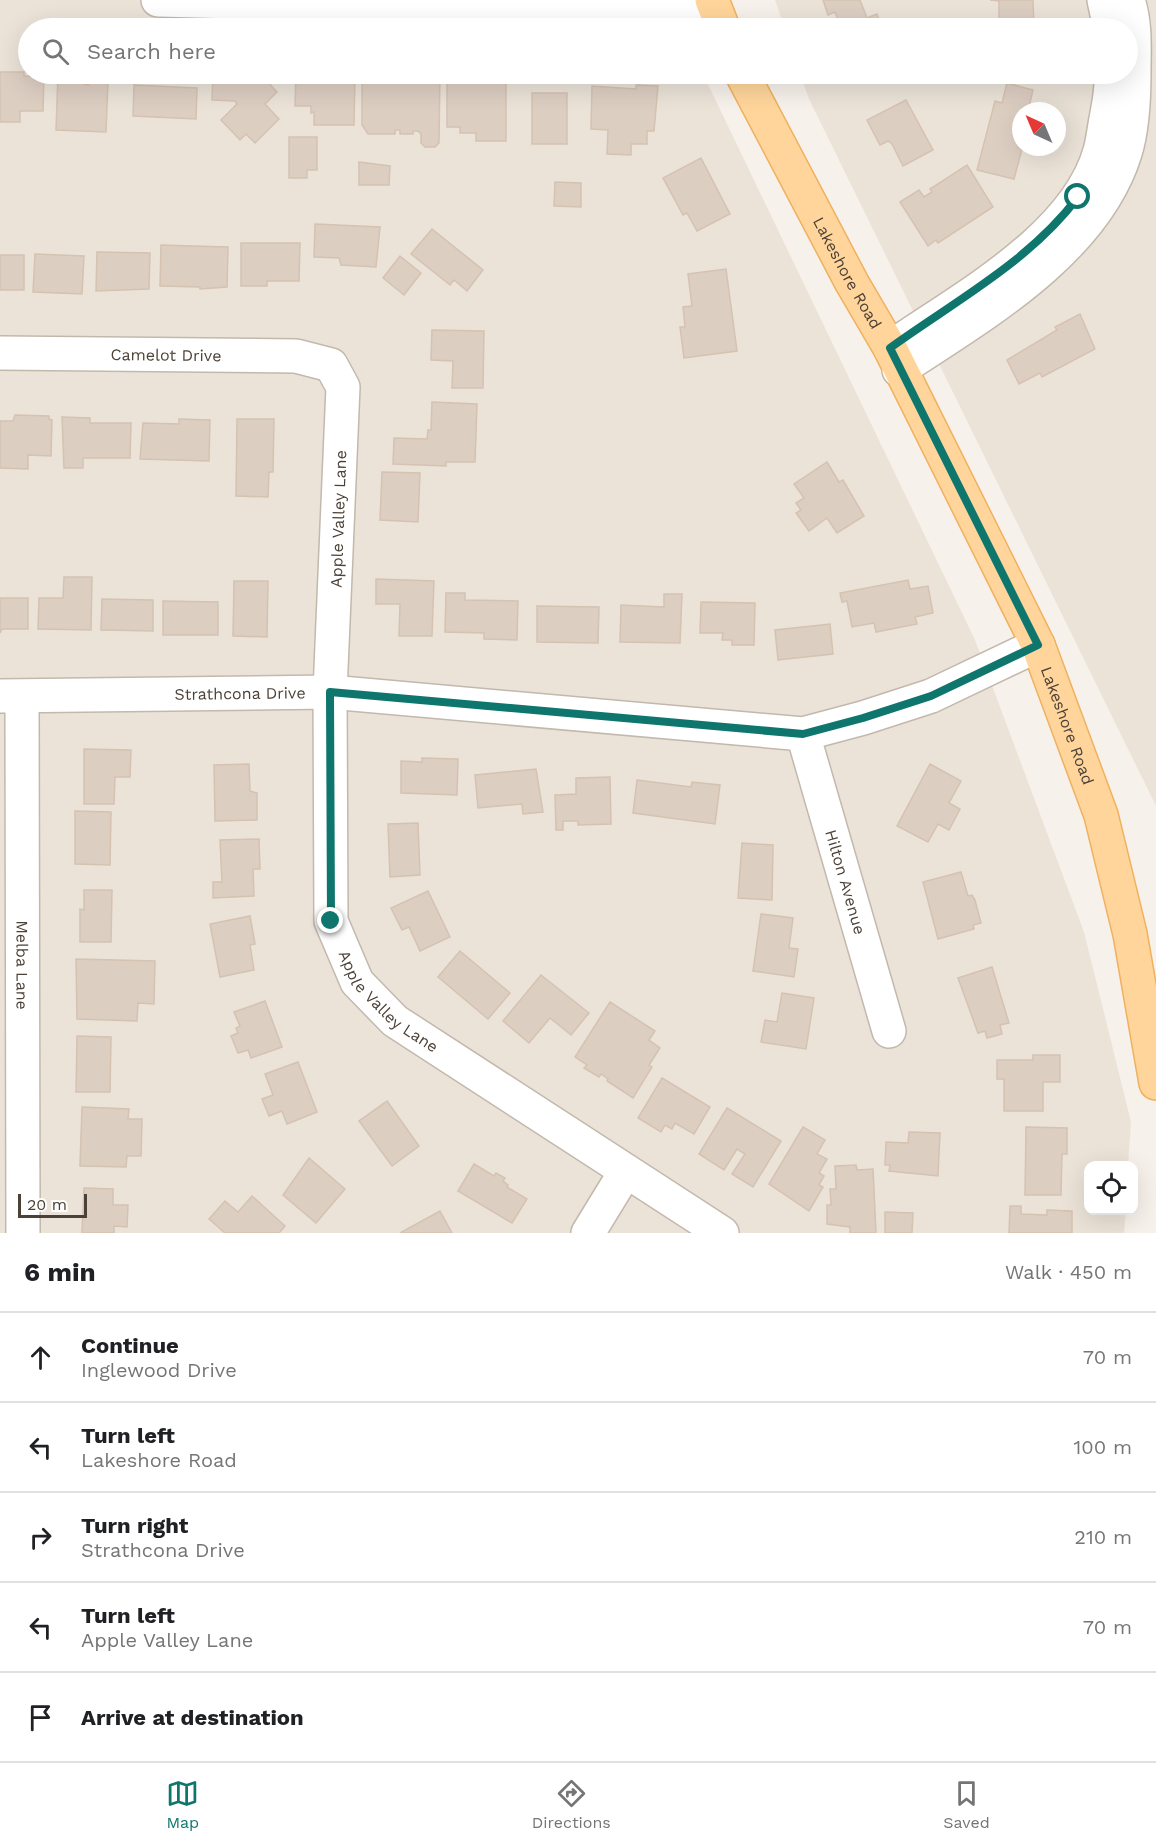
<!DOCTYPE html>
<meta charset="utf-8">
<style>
:root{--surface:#fff;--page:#f6f6f6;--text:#202124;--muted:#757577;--line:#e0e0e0;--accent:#0f766e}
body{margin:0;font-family:"Work Sans",sans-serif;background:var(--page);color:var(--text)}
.controls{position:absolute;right:18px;bottom:18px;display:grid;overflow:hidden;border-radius:12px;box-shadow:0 6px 24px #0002}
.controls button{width:54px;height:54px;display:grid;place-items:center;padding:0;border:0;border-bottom:2px solid var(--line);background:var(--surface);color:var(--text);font:30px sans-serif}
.compass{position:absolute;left:1012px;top:102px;width:54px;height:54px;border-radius:50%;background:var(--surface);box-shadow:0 6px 24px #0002;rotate:316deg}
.scale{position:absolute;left:18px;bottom:15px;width:69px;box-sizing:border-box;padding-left:6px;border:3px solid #4c4137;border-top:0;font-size:16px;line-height:21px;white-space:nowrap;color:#4c4137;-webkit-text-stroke:4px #fff;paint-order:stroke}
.stop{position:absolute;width:18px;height:18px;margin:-14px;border:4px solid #0f766e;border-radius:50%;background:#fff}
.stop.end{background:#0f766e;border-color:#fff;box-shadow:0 2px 6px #0008}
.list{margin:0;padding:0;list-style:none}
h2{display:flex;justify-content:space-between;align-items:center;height:78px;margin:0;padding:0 24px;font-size:26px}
h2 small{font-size:20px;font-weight:400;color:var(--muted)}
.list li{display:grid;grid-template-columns:39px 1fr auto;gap:18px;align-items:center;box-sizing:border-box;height:90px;padding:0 24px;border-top:2px solid var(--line)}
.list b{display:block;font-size:22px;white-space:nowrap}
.list p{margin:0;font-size:20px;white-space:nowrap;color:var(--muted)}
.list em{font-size:20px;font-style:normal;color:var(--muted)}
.icon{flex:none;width:33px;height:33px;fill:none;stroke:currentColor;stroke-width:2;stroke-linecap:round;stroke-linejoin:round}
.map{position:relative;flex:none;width:1156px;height:1233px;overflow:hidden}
.search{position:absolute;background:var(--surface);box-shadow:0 6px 24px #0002;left:18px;right:18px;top:18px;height:66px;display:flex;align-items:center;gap:15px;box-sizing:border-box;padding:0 21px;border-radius:33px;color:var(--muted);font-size:22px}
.sheet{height:528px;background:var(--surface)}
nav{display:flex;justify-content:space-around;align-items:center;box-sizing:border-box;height:84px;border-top:2px solid var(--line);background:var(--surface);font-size:16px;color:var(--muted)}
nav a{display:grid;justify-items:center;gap:3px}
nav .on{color:var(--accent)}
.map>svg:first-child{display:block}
</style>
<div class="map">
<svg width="1156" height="1233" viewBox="0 0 1156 1233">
<rect width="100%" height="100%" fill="#f7f1eb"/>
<!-- residential -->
<g fill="#ebe3d8" fill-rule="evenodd">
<polygon points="0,0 674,0 683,28 28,28 28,74 703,74 975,640 1084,932 1131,1122 1128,1165 1088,1166 1088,1210 1126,1211 1124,1233 0,1233"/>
<path d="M775 0H1156V806L809 99 800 74H1128V28H785ZM1021 111H1057V147H1021Z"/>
</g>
<!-- building -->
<g fill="#ddcec2" stroke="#d5c2b1" stroke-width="1.5">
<polygon points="823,0 860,0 867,18 877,14 882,28 841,28 835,12 828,15"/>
<polygon points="990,0 1033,0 1034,28 999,28 999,1"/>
<polygon points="0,72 24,72 24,76 44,77 43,111 20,111 20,122 0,122"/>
<polygon points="58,74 84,74 84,84 89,85 89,81 108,81 106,132 56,130"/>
<polygon points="213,74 239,74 239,79 243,82 246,79 257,79 260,82 264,78 277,92 265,104 279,119 255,143 246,134 240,140 221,120 237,104 235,101 212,100"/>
<polygon points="296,74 355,74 354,125 314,125 314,112 311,113 311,106 295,106"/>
<polygon points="362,74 390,75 390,79 397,77 402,80 419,80 419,76 424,76 424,74 440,74 439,143 435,147 425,147 421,143 421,134 418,131 413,131 413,134 400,134 400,130 395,130 395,134 368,134 362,125"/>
<polygon points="470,74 506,77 506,141 476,141 476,133 460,133 460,127 447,127 447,76 470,76"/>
<polygon points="1007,83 1033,90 1028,111 1021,111 1018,148 1022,149 1014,179 977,170 995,101 1002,103"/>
<polygon points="134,85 197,88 196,119 133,116"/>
<polygon points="636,85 658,86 654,131 647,131 647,144 631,144 631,155 607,154 608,130 591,129 592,86 636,89"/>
<rect x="532" y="93" width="35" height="51"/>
<polygon points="906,100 933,150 903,166 892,144 888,141 880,145 867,120"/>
<polygon points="289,137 317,137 317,170 307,170 307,178 289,178"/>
<polygon points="701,158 730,214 697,231 687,213 683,215 663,178"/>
<polygon points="359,162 390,166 389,185 359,185"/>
<polygon points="967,165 993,207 938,243 936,240 928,246 900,202 919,190 924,197 932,192 930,189"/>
<polygon points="555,182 581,183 581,207 554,206"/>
<polygon points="315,224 380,227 376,267 341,265 339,258 314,257"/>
<polygon points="432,229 483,270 467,291 454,280 450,285 411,254"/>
<polygon points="241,243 300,243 299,281 267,281 267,286 241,286"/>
<polygon points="161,245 228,247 227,287 200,289 200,287 160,286"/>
<polygon points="97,252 150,253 149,289 96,291"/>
<polygon points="35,254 84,256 82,294 33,292"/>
<rect x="0" y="255" width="24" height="35"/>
<polygon points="400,256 421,273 404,295 383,278"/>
<polygon points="726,269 737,351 684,358 680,327 685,327 683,307 692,306 688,274"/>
<polygon points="1080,314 1095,349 1042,377 1040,373 1019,384 1007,360 1057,330 1055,327"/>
<polygon points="432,330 484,331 483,388 452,388 453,361 431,360"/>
<polygon points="432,402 477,404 475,462 446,462 446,466 393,464 394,438 427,439 428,430 431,430"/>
<polygon points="15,415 49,416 49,419 52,420 51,456 28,455 28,469 0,468 0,421 13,421"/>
<polygon points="62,417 90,418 90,423 131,423 130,458 83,458 83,468 64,468"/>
<polygon points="179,419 210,420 209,461 140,459 143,423 179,424"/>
<polygon points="237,419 274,419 273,472 269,472 268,497 236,496"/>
<polygon points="827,462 839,482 843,480 864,516 837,533 827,518 809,531 796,513 801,510 796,503 804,498 794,484"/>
<polygon points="382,472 420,473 418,522 380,520"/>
<polygon points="64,577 92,577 91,630 38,629 39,598 63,598"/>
<polygon points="376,579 434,581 432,636 399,636 400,604 376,604"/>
<polygon points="908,580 910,589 928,586 933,613 915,617 917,624 876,632 874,623 852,627 847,601 842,602 840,593"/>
<polygon points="234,581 268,581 267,637 233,636"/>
<polygon points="446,593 465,593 465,600 518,601 517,640 484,639 484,633 445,632"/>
<polygon points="664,594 682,594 680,643 620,642 621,605 664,607"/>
<polygon points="0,598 28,598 28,629 2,629 0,633"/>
<polygon points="102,599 153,600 153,631 101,630"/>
<polygon points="163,601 218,602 218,635 163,635"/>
<polygon points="701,602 755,603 754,645 732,645 732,640 722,640 723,633 700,633"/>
<polygon points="537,606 599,607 598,643 537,642"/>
<polygon points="830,624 833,654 778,660 775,630"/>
<polygon points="84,749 131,750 130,777 115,777 114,804 84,804"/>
<polygon points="422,758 458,759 457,795 401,793 401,761 422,762"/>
<polygon points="249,764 250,791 257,793 257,820 215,821 214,765"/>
<polygon points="930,764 961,781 949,803 960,809 949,830 938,824 928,842 897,826"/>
<polygon points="536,769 543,812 523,814 522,804 478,808 475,775"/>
<polygon points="610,777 611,824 578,825 578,821 563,821 563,830 556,830 555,795 576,794 576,778"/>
<polygon points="637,780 691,787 692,782 720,785 715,824 633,813"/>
<polygon points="75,811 111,812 110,865 75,864"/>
<polygon points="418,823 420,875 390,877 388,824"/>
<polygon points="259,839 260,869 253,869 254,896 213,898 213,882 222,882 220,840"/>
<polygon points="742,843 773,845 772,900 738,898"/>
<polygon points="961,872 968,896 972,895 975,900 981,923 973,925 974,929 938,939 923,882"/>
<polygon points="84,890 112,890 111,942 80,942 80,909 84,910"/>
<polygon points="428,891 450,937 420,951 409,927 402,930 391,908"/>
<polygon points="761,914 793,918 789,948 798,949 794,977 753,971"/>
<polygon points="250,916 255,944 250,945 254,970 220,977 210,924"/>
<polygon points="460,951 510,993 488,1019 438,977"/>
<polygon points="76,959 155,961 154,1004 138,1003 137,1021 77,1019"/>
<polygon points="992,967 1009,1023 1000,1025 1002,1034 987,1038 985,1031 978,1033 958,978"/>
<polygon points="541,975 589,1013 571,1035 550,1018 529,1043 503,1021"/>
<polygon points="782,993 814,998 806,1049 761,1042 765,1020 777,1022"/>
<polygon points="265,1001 282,1047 251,1058 248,1050 238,1053 231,1036 238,1033 236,1028 240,1026 234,1012"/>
<polygon points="610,1002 655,1031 649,1040 660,1048 649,1065 652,1067 633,1098 607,1081 608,1079 601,1074 599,1077 584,1068 587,1065 575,1057"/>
<polygon points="77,1036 111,1037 110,1092 76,1092"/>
<polygon points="1033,1055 1060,1055 1060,1082 1043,1082 1043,1111 1004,1111 1004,1079 997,1079 997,1060 1033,1060"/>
<polygon points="298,1062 317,1112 287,1124 282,1111 269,1116 262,1099 273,1095 265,1074"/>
<polygon points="662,1078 710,1107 694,1134 675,1123 672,1129 665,1125 661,1132 638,1118"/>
<polygon points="387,1101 419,1146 392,1166 359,1121"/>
<polygon points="82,1107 129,1109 128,1119 142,1119 141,1156 127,1156 126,1167 80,1166"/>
<polygon points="727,1108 781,1141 753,1187 732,1174 745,1154 737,1149 724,1170 699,1154"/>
<polygon points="803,1127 825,1140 817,1154 827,1159 819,1173 824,1176 819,1185 823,1187 809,1211 769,1184"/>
<polygon points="1026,1127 1067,1128 1067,1154 1062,1154 1061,1195 1025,1195"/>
<polygon points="909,1132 940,1133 938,1176 889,1171 890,1165 885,1165 886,1142 908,1143"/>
<polygon points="309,1158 345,1189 316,1223 283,1195"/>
<polygon points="474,1164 494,1176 496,1173 505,1178 503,1181 508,1185 507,1187 527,1199 512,1223 458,1191"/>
<polygon points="856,1165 857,1170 873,1169 876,1233 850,1233 850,1227 827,1224 827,1205 831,1205 830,1189 836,1189 835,1166"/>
<polygon points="84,1188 113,1189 113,1205 128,1205 127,1227 114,1226 114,1233 82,1233"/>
<polygon points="252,1196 285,1226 279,1233 225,1233 209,1219 225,1201 238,1212"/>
<polygon points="1010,1206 1021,1206 1021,1214 1047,1215 1047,1210 1072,1211 1072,1233 1009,1233"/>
<polygon points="440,1211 452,1233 400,1233"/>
<polygon points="885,1212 913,1213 912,1233 885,1233"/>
</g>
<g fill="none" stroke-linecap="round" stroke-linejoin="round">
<defs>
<g id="minor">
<polyline points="158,0 716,14"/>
<polyline points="1104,0 1110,28"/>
<path d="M890 348C960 299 1076 238 1100 151 1103 140 1104 129 1106 119 1109 103 1112 89 1111 74"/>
<path id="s1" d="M0 353 296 356 331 365 343 387 330 692 331 921 357 982 395 1021 722 1233"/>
<path d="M899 370C981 316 1094 252 1125 153 1133 128 1134 99 1134 72 1134 48 1136 24 1128 0"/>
<path id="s2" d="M0 696 330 692 803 734 863 718 931 696 1038 645"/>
<path id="s3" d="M22 697 23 1233"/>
<path id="s4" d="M803 734 889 1031"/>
<polyline points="588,1233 626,1171"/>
</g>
<g id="major">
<polyline points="712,0 723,28"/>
<path id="s5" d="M742 74 852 283 890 348 1038 645 1101 815 1130 934 1156 1083"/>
</g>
</defs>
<!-- minor casing -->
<use href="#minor" stroke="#c3b8ac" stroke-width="36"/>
<!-- major casing -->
<use href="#major" stroke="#f0b15f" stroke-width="36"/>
<!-- minor -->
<use href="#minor" stroke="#fff" stroke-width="33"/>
<!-- major -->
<use href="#major" stroke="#ffd59b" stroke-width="33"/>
</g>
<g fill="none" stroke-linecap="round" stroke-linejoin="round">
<!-- route -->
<path stroke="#0f766e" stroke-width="8" d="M331 921 330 692 803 734 863 718 931 696 1038 645 890 348C955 301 1029 262 1078 197"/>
</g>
<g text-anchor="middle" stroke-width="6" stroke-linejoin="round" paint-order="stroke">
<!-- street labels -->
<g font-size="16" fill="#4c4137" stroke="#fff">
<text dy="6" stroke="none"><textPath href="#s5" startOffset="225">Lakeshore Road</textPath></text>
<text dy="6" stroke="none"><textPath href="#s1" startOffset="166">Camelot Drive</textPath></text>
<text transform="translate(338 519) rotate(-88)" y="6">Apple Valley Lane</text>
<text dy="6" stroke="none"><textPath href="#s2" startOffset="240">Strathcona Drive</textPath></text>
<text dy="6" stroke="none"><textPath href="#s5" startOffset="729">Lakeshore Road</textPath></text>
<text dy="6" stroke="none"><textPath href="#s4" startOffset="154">Hilton Avenue</textPath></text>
<text dy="6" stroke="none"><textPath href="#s3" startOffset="268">Melba Lane</textPath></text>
<text dy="6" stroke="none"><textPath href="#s1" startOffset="993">Apple Valley Lane</textPath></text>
</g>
</g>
</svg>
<div class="controls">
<button><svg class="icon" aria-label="locate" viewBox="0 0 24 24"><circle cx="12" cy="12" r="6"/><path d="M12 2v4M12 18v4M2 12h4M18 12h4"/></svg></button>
</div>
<svg class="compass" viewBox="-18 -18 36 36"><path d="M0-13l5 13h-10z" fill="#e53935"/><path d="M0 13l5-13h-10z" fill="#757577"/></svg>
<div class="scale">20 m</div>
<div class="stop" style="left:1078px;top:197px"></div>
<div class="stop end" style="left:331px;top:921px"></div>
<div class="search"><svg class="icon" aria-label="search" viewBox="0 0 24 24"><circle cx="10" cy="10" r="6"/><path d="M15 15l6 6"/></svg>Search here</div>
</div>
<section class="sheet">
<h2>6 min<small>Walk · 450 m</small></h2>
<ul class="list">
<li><svg class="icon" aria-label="ahead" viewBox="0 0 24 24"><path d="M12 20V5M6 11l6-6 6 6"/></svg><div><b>Continue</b><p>Inglewood Drive</p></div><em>70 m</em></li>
<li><svg class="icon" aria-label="left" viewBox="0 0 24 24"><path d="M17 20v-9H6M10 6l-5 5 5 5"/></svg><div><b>Turn left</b><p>Lakeshore Road</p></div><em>100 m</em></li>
<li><svg class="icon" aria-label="right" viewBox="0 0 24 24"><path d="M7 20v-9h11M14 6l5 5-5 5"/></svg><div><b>Turn right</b><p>Strathcona Drive</p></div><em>210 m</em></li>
<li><svg class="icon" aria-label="left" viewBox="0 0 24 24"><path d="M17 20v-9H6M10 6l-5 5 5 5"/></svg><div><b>Turn left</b><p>Apple Valley Lane</p></div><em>70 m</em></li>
<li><svg class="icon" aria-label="arrive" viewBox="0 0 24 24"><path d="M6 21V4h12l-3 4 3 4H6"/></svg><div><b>Arrive at destination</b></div></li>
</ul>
</section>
<nav>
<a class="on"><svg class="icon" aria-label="map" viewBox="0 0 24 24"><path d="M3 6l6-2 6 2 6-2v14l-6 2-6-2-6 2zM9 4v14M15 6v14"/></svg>Map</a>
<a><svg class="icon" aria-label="directions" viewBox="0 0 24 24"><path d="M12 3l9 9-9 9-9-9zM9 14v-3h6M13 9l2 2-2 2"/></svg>Directions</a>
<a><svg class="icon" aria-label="saved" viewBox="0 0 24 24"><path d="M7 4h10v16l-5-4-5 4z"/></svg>Saved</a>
</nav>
